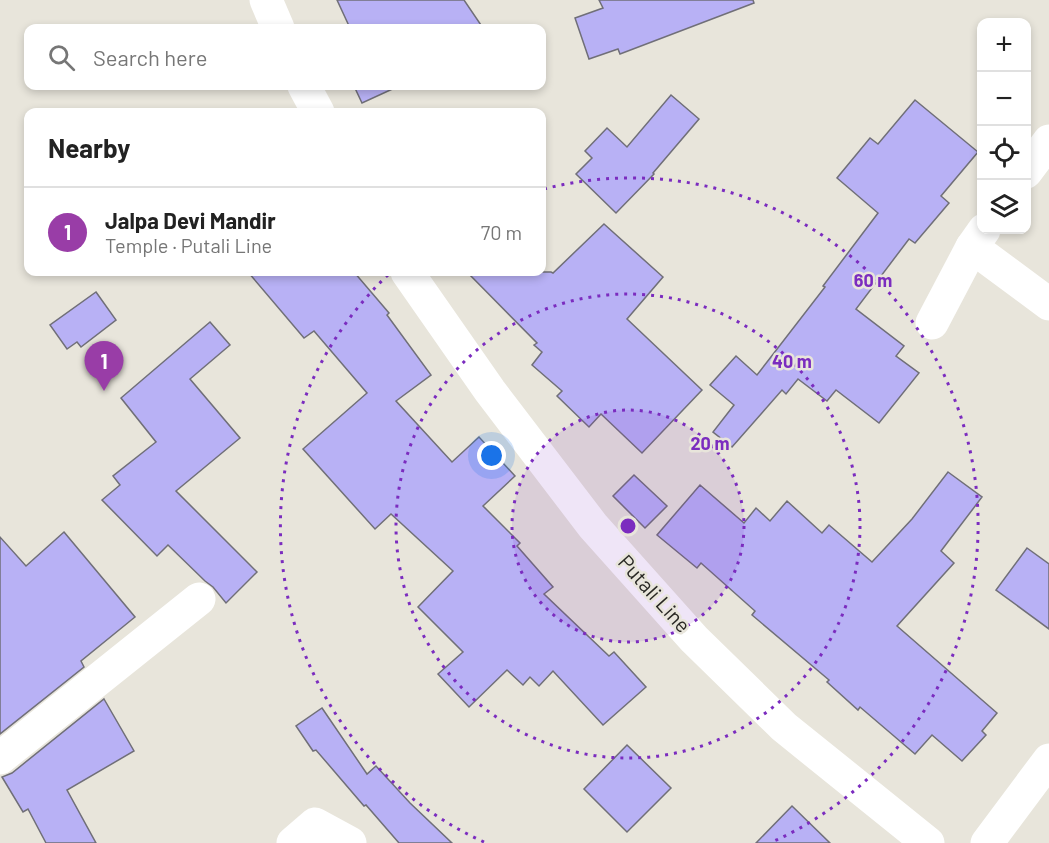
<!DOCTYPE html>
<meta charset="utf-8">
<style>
:root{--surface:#fff;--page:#f2f2f2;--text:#222;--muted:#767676;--line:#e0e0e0;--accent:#993da7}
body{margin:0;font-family:Barlow,sans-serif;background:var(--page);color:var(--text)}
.controls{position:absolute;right:18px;top:18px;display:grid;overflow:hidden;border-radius:12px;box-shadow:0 3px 9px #0003}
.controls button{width:54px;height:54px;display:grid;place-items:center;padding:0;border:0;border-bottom:2px solid var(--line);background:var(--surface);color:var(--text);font:30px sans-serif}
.you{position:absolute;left:492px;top:456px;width:21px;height:21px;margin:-15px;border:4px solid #fff;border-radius:50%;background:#1a73e8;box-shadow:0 0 0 9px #1a73e833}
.badge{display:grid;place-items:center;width:39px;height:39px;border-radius:50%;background:var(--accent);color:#fff;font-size:20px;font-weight:700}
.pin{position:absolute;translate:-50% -50px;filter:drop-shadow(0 2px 3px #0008)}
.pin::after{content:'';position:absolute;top:32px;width:21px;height:18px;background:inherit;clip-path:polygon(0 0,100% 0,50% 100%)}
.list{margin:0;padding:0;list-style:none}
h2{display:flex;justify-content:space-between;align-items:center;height:78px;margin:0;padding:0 24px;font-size:26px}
h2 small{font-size:20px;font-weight:400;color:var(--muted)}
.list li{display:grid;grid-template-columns:39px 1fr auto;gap:18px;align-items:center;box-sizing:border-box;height:90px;padding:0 24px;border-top:2px solid var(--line)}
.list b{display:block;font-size:22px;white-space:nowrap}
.list p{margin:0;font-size:20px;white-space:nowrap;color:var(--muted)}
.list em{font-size:20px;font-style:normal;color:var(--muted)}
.icon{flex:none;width:33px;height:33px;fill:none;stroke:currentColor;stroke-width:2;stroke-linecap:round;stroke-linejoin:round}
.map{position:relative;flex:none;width:1049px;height:843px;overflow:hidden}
.search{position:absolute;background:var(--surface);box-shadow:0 3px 9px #0003;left:24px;top:24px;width:522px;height:66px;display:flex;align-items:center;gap:15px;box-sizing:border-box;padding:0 21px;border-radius:12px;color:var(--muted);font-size:22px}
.panel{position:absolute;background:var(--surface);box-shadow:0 3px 9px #0003;left:24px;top:108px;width:522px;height:168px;border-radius:12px}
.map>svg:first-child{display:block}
</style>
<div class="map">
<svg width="1049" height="843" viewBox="0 0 1049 843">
<rect width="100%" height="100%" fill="#e8e5db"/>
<!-- building -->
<g fill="#b8b1f5" stroke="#706f78" stroke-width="1.5">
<polygon points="337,0 464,0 483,28 350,28"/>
<polygon points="599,0 753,0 754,3 620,54 618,49 589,59 575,18 603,8"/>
<polygon points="354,86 399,86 362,103"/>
<polygon points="671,95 699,119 653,173 654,174 616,213 576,174 592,158 585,151 607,128 627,147"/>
<polygon points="915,100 978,152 941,196 949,203 915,243 909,239 856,309 904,346 896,356 919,373 879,423 836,390 827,401 798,379 786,394 782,390 732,447 713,432 734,405 710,385 736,356 757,375 825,287 823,286 878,213 837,178 870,138 878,144"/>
<polygon points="604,224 663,277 627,319 702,390 642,453 601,414 589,427 557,396 562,391 532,365 542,352 534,345 537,343 467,272 551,272 553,273"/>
<polygon points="248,272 354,272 389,313 387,315 431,375 396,401 452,462 479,437 515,476 483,506 520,543 517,546 553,587 544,594 609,656 614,652 646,687 603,725 553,671 539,686 530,677 523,685 507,670 469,707 438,674 463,652 418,607 453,571 391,514 375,529 303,449 367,393 314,331 304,338"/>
<polygon points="96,292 116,320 81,347 77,342 67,349 50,325"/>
<polygon points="210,322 230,345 190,379 240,438 176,491 257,572 226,603 213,587 205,581 168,545 157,556 102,500 120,485 113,476 156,442 121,398"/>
<polygon points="948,472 982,497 941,551 954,563 897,626 997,713 982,731 986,735 962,761 932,735 915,754 860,707 858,710 827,682 829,680 752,615 755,611 701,563 697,568 657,535 700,485 744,523 756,508 770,521 787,501 822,533 829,525 872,562 912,519"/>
<polygon points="634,475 667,506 645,528 613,496"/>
<polygon points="64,532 135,617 81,661 84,667 0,734 0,537 26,566"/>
<polygon points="1027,548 1049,564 1049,629 996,590"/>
<polygon points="104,699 134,751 67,790 96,843 46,843 28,809 23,812 2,777 12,773"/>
<polygon points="322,708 367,774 376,766 410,803 452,843 399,843 366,805 364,806 316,750 313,751 296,726"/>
<polygon points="627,745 671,788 627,832 584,789"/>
<polygon points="792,806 830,843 756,843"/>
</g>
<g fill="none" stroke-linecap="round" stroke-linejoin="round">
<!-- street -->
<g stroke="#fff" stroke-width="33">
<polyline points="266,0 278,28"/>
<polyline points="304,86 318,112"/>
<polyline points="1026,172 1049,141"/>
<polyline points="972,247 1049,304"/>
<polyline points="407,272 490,391 593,526 694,639 784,727 928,843"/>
<polyline points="932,323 972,247 984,230"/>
<polyline points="0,758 199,599"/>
<polyline points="293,843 315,824 350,843"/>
<polyline points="987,843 1049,760"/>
</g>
</g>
<!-- distance rings -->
<circle cx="628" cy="526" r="116" fill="#7b2cbf" fill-opacity=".12"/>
<g fill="none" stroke="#7b2cbf" stroke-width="3" stroke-dasharray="3 6">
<circle cx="628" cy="526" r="116"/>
<circle cx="628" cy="526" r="232"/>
<path d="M484 842A347 347 0 0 1 391 272M544 189A347 347 0 0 1 772 842"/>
</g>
<g text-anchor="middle" stroke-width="5" stroke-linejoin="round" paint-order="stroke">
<!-- street labels -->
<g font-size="21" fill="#292824" stroke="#e8e5db">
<text transform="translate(654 594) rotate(48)" y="7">Putali Line</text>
</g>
</g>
<circle cx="628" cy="526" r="9" fill="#7b2cbf" stroke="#e8e5db" stroke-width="3"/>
<g font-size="18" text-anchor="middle" font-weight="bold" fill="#7b2cbf" stroke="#e8e5db" stroke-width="5" stroke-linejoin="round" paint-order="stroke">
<text x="873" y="287">60 m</text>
<text x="792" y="368">40 m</text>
<text x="710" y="450">20 m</text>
</g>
</svg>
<div class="controls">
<button>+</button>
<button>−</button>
<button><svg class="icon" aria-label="locate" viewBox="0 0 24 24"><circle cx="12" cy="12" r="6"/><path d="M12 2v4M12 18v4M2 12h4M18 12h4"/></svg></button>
<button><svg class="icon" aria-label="layers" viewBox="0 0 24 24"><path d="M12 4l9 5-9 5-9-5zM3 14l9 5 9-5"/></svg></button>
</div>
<div class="you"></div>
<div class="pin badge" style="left:104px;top:391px">1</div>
<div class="search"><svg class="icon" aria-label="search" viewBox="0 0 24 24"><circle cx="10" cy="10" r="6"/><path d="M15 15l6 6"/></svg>Search here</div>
<section class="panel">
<h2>Nearby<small></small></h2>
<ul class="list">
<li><span class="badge">1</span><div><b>Jalpa Devi Mandir</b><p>Temple · Putali Line</p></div><em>70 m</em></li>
</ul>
</section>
</div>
